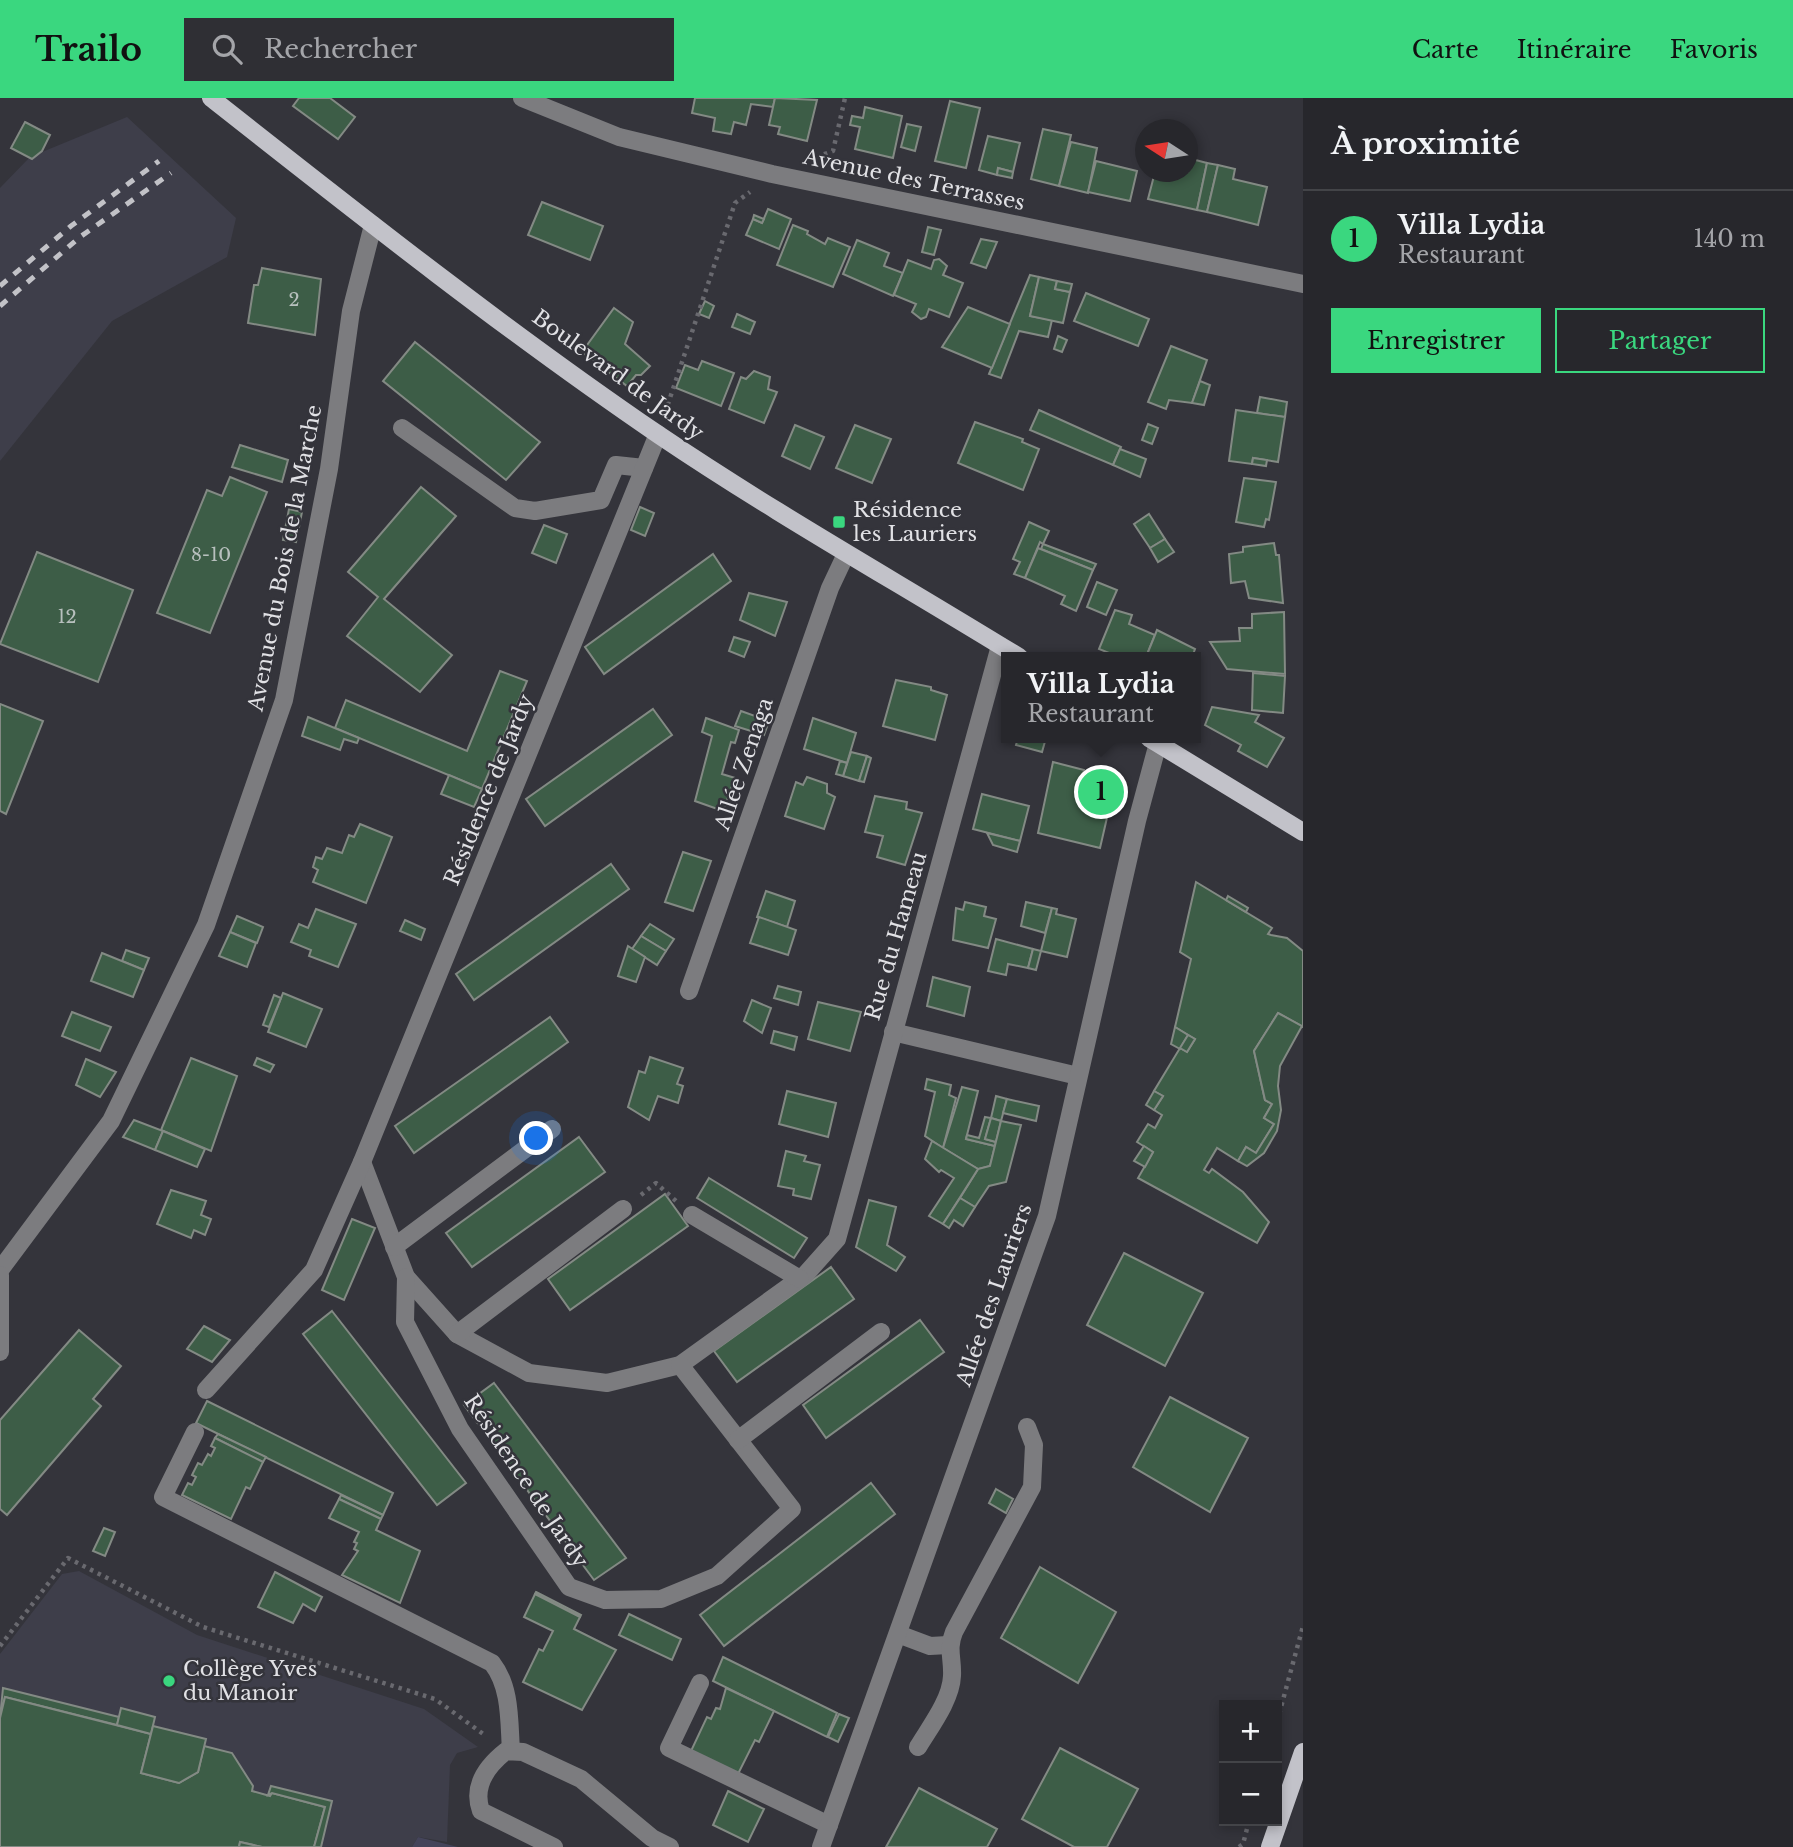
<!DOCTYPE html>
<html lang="fr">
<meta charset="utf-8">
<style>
:root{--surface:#27272c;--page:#2f2f34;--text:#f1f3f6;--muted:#a4a5a9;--line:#434448;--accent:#3ad77f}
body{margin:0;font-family:"Libre Baskerville",serif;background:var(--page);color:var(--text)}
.controls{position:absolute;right:21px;bottom:21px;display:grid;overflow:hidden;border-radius:0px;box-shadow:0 4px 10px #0003}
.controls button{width:63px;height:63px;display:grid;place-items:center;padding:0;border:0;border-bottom:2px solid var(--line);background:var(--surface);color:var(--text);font:35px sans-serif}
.compass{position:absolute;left:1135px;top:21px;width:63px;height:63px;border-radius:50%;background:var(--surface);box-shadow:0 4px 10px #0003;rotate:282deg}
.you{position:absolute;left:537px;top:1041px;width:24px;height:24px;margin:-18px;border:5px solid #fff;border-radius:50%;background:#1a73e8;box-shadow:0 0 0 10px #1a73e833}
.badge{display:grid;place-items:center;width:46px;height:46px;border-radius:50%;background:var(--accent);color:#111;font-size:23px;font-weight:700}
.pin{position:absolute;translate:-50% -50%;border:4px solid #fff;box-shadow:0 2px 7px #0006}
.popup{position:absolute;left:1001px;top:554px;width:200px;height:91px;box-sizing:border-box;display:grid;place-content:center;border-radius:0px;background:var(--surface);filter:drop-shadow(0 2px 5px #0005);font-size:23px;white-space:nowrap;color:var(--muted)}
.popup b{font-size:26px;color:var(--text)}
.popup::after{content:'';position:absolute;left:50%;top:100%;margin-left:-14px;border:14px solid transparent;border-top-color:var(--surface)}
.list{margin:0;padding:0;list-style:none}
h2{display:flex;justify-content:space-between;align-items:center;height:91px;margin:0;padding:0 28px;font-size:30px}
h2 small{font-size:23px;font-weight:400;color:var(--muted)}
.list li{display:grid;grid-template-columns:46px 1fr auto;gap:21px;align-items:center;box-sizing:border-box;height:98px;padding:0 28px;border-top:2px solid var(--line)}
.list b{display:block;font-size:26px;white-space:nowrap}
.list p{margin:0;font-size:23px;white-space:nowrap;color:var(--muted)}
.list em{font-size:23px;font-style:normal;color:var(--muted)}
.actions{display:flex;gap:14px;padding:21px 28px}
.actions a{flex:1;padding:16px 0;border:2px solid var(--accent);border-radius:0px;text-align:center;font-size:24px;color:var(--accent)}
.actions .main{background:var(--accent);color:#111}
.icon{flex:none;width:38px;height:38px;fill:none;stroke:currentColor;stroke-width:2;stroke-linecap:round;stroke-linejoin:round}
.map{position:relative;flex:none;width:1303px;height:1749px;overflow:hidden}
header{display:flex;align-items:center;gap:42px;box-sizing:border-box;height:98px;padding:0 35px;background:var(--accent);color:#111}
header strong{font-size:33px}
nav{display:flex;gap:38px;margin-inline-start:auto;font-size:24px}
.search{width:490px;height:63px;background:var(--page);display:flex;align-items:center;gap:18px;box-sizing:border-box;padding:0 24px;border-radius:0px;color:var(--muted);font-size:26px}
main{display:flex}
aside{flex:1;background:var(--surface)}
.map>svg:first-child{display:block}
</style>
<header>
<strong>Trailo</strong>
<div class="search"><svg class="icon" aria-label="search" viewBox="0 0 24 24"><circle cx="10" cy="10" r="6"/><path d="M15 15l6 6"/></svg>Rechercher</div>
<nav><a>Carte</a><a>Itinéraire</a><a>Favoris</a></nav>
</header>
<main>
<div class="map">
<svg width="1303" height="1749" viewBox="0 0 1303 1749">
<rect width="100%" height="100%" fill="#34343b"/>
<!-- built -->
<g fill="#3e3e4a">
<polygon points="127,19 236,120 227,159 112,223 0,363 0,90 30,59"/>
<polygon points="79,1473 197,1537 424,1611 478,1649 457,1655 450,1667 447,1744 418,1739 412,1749 0,1749 0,1556 62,1476"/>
</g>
<!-- green -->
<polygon fill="#44445a" points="418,1739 458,1749 412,1749"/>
<!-- building -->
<g fill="#3d5d47" stroke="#838a84" stroke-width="2">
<polygon points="299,0 330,0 355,19 338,41 293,8"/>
<polygon points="695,0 775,0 773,9 751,6 746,27 734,24 731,36 713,33 715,20 692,15"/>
<polygon points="775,0 817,2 807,43 778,36 780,29 769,27"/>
<polygon points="950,3 980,10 966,70 935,63"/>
<polygon points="865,9 902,18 893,60 855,51 860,29 850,27 852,18 863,20"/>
<polygon points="25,24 50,37 42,53 32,61 11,50"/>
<polygon points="907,26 921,29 915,53 901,49"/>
<polygon points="1043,31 1071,37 1059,88 1031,81"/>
<polygon points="988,38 1020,45 1013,74 998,70 997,77 979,72"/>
<polygon points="1071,44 1097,50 1088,95 1059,88"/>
<polygon points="1188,60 1207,65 1197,112 1148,101 1155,74 1188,74"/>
<polygon points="1096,63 1137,73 1130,103 1088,94"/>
<polygon points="1207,65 1218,67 1207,114 1197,112"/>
<polygon points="1218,67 1235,71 1233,81 1267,89 1258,127 1207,114"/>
<polygon points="998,70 1013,74 1012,80 997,77"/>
<polygon points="542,104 603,128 590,162 528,137"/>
<polygon points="768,111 791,121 779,151 746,137 753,121 762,125"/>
<polygon points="754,117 764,121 762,125 753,121"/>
<polygon points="793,127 808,133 807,136 825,146 828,140 850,149 833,189 777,167"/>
<polygon points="928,129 941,132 934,157 922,154"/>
<polygon points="981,141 997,144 986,170 971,165"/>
<polygon points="857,142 889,155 884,168 903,175 893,198 843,176"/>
<polygon points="939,161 947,168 943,177 963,185 949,219 929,211 926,219 921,221 912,214 916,206 894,197 908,162 931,171 934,162"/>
<polygon points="262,170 321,181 315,237 248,225 254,187 258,187"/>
<polygon points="1030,177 1039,179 1030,218 1052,222 1048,239 1019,233 1001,280 989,276"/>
<polygon points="1039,179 1057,183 1055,191 1070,194 1063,225 1030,218"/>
<polygon points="1057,183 1072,186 1070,194 1055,191"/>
<polygon points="1086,195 1149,221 1138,248 1074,223"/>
<polygon points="705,203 714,208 709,220 699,216"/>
<polygon points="968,209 1010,226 992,270 942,249"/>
<polygon points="614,210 633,224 625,246 650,268 641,277 636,277 627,288 582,254"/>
<polygon points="737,216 755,224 750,236 732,229"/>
<polygon points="1058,238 1067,242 1062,254 1054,251"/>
<polygon points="415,244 540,344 506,382 383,283"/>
<polygon points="1171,248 1207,262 1192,305 1169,302 1166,311 1148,304"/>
<polygon points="702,263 734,275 721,308 676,290 685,267 698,272"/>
<polygon points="754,273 770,279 768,291 777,294 764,325 729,311 741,279 746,281"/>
<polygon points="1200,283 1210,287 1204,307 1192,305"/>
<polygon points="1260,299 1287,304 1285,319 1257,315"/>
<polygon points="1039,312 1121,349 1113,367 1030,332"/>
<polygon points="1236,312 1285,319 1278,364 1253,360 1252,366 1229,363"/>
<polygon points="975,324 1023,341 1022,344 1039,351 1023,392 958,365"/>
<polygon points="1148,326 1158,330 1152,346 1142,342"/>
<polygon points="795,327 824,339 810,371 782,358"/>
<polygon points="855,327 891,341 872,385 836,370"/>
<polygon points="240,347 288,362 282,384 232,369"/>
<polygon points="1120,351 1146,361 1140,379 1113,367"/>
<polygon points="1253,360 1267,362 1266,368 1252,366"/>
<polygon points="230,379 267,394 210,535 157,515 207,392 222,398"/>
<polygon points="1244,380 1276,384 1269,422 1266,421 1264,429 1236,424"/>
<polygon points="421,389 456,418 384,501 452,557 420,594 347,538 378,499 348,474"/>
<polygon points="640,409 654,415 645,438 631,432"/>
<polygon points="289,411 302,414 296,444 283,442"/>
<polygon points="1149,416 1165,441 1150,450 1134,426"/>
<polygon points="1029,424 1049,433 1043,446 1040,444 1025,480 1014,476 1020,464 1013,461"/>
<polygon points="544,427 567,436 556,465 532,455"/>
<polygon points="1165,441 1174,454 1158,464 1150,450"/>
<polygon points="1274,445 1276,457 1279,457 1283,505 1249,500 1245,483 1231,485 1229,456 1243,454 1243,449"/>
<polygon points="1043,446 1096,466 1093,472 1041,451"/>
<polygon points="1038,450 1093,472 1076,513 1061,506 1065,498 1025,480"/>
<polygon points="37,454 133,492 98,584 0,546"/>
<polygon points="713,456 731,483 604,576 585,549"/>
<polygon points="1097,484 1117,492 1106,517 1087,509"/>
<polygon points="749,495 787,504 775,538 740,522"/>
<polygon points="1115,512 1132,517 1129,526 1155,537 1146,559 1119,559 1099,551"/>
<polygon points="1284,514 1285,576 1227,571 1210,544 1240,543 1239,530 1252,530 1252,516"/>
<polygon points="1157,532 1195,551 1192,559 1146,559"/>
<polygon points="734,539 750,544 744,559 729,553"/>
<polygon points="500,573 527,583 482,691 335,630 346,602 467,653"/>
<polygon points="1253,575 1285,578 1283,615 1252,612"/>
<polygon points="896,582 931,589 931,592 947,597 935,642 883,628"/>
<polygon points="0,606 43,623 6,716 0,713"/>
<polygon points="1212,609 1259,617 1255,624 1284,640 1267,669 1238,653 1241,647 1205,627"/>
<polygon points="653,611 672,637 545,728 526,701"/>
<polygon points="741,613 769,623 764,637 735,628"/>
<polygon points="308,619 359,640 357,645 344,641 340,652 302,638"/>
<polygon points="706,620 739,632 735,645 731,644 722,676 735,680 723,713 695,703 712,638 702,634"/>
<polygon points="813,620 856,635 847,665 804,651"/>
<polygon points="1018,640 1046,640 1042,654 1016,647"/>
<polygon points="851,654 867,658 859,683 843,678"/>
<polygon points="867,658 871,660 864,684 859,683"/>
<polygon points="840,663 847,665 843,678 836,676"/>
<polygon points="1053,664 1084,672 1083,678 1115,685 1100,750 1038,735"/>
<polygon points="449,677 482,691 474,709 441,696"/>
<polygon points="807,679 827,686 827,695 835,699 824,731 785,718 796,684 803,687"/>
<polygon points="982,696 1029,708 1020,743 973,731"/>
<polygon points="875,698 907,704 906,711 922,715 905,767 877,759 883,738 865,734"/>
<polygon points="360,726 392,739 366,805 313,784 318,772 313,769 316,759 322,761 327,750 342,755 349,737 354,739"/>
<polygon points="987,735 1020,743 1017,754 993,747"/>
<polygon points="683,754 711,763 693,813 665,804"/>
<polygon points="611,766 629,791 474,902 456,876"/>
<polygon points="1196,784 1272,830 1268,836 1271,837 1287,840 1303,853 1303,929 1278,915 1254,953 1265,1002 1272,1006 1264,1020 1274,1026 1256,1055 1246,1049 1238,1063 1217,1050 1204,1072 1209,1075 1212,1071 1243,1094 1269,1124 1257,1145 1138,1080 1153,1054 1137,1044 1148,1026 1155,1030 1162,1017 1154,1012 1163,998 1154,993 1180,950 1187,954 1195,941 1175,929 1191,861 1180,854"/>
<polygon points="766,793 795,803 787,829 757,819"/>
<polygon points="1228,798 1248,810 1246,814 1226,802"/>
<polygon points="965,804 986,809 984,818 996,821 988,850 953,842 956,810 963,812"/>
<polygon points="1026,804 1052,810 1045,835 1021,828"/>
<polygon points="1052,810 1057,811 1056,816 1076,821 1067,859 1041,853"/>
<polygon points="316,811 356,826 338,869 309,858 311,852 291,844 299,826 308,830"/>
<polygon points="237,818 263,829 257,845 230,834"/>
<polygon points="759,819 796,832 788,857 750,845"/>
<polygon points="405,822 425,831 421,842 400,833"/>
<polygon points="650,826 674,841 666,853 641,838"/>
<polygon points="230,834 256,845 247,869 219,858"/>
<polygon points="641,838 666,853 657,867 632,851"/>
<polygon points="996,841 1033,851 1028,870 1008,866 1006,877 988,873"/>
<polygon points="628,848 645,859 636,884 618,878"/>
<polygon points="1033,851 1041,853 1036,872 1028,870"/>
<polygon points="126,852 149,860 144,872 122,863"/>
<polygon points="102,855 144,872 133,899 91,883"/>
<polygon points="933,879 970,889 964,918 927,908"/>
<polygon points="778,888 801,894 798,907 774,900"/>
<polygon points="283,895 322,911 306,949 268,934"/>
<polygon points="274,897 281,900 269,929 263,927"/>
<polygon points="752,902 771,910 762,935 744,923"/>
<polygon points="818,904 861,914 850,953 808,941"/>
<polygon points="72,914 111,929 100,953 62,938"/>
<polygon points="1278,915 1302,928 1280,968 1278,988 1281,1012 1277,1033 1264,1055 1247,1068 1238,1063 1246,1049 1256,1055 1274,1026 1264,1020 1272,1006 1265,1002 1254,953"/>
<polygon points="550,919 568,944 414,1055 395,1028"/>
<polygon points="1175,929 1188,937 1180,951 1171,946"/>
<polygon points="774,933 797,939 794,952 771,945"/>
<polygon points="1188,937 1195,941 1187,954 1180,950"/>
<polygon points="650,959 683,970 677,986 683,988 678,1005 658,998 649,1022 628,1009 639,973 645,975"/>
<polygon points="191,960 237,978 211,1053 161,1032"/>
<polygon points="257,960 274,967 270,974 254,967"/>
<polygon points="86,961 116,974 100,999 76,987"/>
<polygon points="927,981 951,987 949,997 956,1000 943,1050 925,1038 935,994 925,991"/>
<polygon points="962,989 978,993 966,1041 995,1048 990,1068 978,1071 943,1050"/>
<polygon points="787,993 836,1005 828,1039 779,1026"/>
<polygon points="1154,993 1163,998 1154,1012 1146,1007"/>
<polygon points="996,998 1007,1001 1001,1023 991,1020"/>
<polygon points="1007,1001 1039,1008 1036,1023 1003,1015"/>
<polygon points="985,1019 991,1020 985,1041 996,1044 995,1048 966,1041 967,1037 979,1040"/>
<polygon points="991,1020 1001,1023 996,1044 985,1041"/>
<polygon points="134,1022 163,1033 155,1052 123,1039"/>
<polygon points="1001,1023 1021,1027 1006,1084 989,1088 975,1109 960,1100 978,1071 990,1068"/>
<polygon points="163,1033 205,1051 197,1069 155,1052"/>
<polygon points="579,1039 605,1074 472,1169 446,1135"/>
<polygon points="932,1043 978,1071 943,1126 929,1118 954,1080 941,1072 939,1074 925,1061"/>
<polygon points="1144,1048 1153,1054 1145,1069 1134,1063"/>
<polygon points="786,1053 806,1058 804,1063 820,1067 811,1101 793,1097 794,1091 778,1088"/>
<polygon points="709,1080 807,1140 794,1160 697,1100"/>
<polygon points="171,1092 206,1103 201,1117 211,1121 205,1137 194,1132 191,1140 157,1126"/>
<polygon points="665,1096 688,1128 570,1212 548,1181"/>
<polygon points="960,1100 975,1109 963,1128 954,1122 949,1130 943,1126"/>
<polygon points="869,1102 896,1109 887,1147 905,1159 896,1173 856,1149"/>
<polygon points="352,1121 375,1130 344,1202 322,1192"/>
<polygon points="1124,1155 1203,1195 1165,1268 1087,1227"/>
<polygon points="831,1169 854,1201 737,1284 714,1253"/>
<polygon points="332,1213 466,1385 437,1407 303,1236"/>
<polygon points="920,1222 944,1254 826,1340 803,1307"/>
<polygon points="204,1228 230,1242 212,1264 187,1251"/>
<polygon points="79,1232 121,1268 93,1301 101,1308 7,1417 0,1411 0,1322"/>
<polygon points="494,1285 626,1460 594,1482 464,1307"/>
<polygon points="1170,1299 1248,1340 1210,1414 1133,1369"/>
<polygon points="207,1303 393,1395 383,1417 196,1325"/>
<polygon points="218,1336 266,1359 263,1364 215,1340"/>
<polygon points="215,1340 263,1364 250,1391 246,1389 231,1421 182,1397 188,1385 192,1387 196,1379 192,1377 198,1365 202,1367 208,1356 211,1358 215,1350 211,1348"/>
<polygon points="871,1385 895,1416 724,1548 700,1517"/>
<polygon points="996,1391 1013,1401 1006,1415 989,1405"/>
<polygon points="341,1397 383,1417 381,1421 339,1401"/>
<polygon points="339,1401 381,1421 376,1432 420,1453 400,1505 342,1477 358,1453 354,1451 357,1445 354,1444 359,1434 329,1420"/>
<polygon points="104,1430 115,1434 105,1458 93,1453"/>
<polygon points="1040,1469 1116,1514 1078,1585 1001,1540"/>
<polygon points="275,1474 322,1499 315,1513 303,1506 293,1525 258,1509"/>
<polygon points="536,1494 581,1517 580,1519 535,1496"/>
<polygon points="535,1496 580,1519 574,1531 616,1552 582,1612 523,1584 539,1551 543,1553 553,1533 524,1519"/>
<polygon points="629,1516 681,1541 672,1562 619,1537"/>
<polygon points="723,1559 837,1615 827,1639 713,1583"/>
<polygon points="3,1590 119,1619 117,1627 5,1599 0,1620"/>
<polygon points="726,1590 774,1613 759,1644 755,1642 738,1676 691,1653 707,1619 711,1621 716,1610 720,1611"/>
<polygon points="5,1599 151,1636 141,1675 179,1685 198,1674 204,1648 232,1655 253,1688 252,1693 270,1698 272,1695 325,1709 314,1749 262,1749 240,1744 239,1749 0,1749 0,1620"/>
<polygon points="121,1610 155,1619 151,1636 117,1627"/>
<polygon points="839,1616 849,1620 838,1644 828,1639"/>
<polygon points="153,1628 206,1641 198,1674 179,1685 141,1675"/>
<polygon points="1060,1650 1138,1691 1107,1749 1074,1749 1022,1721"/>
<polygon points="271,1688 332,1703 321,1749 314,1749 325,1709 272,1695 268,1697"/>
<polygon points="919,1690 997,1731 987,1749 886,1749"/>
<polygon points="728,1693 764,1711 748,1744 713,1727"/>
<polygon points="240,1744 262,1749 239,1749"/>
</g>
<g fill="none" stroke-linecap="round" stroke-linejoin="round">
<!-- path -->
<g stroke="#69696f" stroke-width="4.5" stroke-dasharray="3.5 5" stroke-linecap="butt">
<polyline points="816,59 833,53 845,0"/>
<polyline points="665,315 735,105 750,94"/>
<polyline points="641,1097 656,1085 676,1103"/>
<polyline points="0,1548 68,1460 203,1529 435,1601 486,1638"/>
<polyline points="1277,1624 1303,1528"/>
<polyline points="1239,1749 1243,1746 1249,1723"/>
</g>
<!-- minor -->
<g stroke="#7c7c7f" stroke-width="18">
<polyline points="522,0 619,39 772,76 1303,186"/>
<polyline points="402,330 515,410 535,413 601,402 616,367 644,370"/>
<polyline points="689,893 830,490 846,456"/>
<polyline points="893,934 1078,978"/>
<polyline points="362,1064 406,1179 457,1236 529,1275 607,1285 680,1267 805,1177 837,1141 1000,548"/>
<polyline points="692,1117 800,1181"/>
<polyline points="394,1149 552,1031"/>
<polyline points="0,1172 111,1023 206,827 284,602 329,371 351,213 373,127"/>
<polyline points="0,1177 0,1254"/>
<polyline points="406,1179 405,1224 460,1331 569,1489 605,1502 661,1501 717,1478 792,1411 680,1267"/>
<polyline points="457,1236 623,1111"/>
<polyline points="206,1292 314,1172 362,1064 658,336"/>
<path d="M195 1334 163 1399 492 1565C511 1589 509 1623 511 1653"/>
<polyline points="738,1342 881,1234"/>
<polyline points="898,1536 930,1548 948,1547"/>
<polyline points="700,1585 669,1650 829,1727"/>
<path d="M918 1649C930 1629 951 1602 952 1578 953 1561 947 1551 954 1534L1032 1389 1034 1347 1027 1329"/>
<path d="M554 1749 481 1713C472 1688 487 1668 506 1653L523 1654 581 1681 652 1740 670 1749"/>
<polyline points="821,1749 1047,1118 1137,723 1158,645"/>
</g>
<!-- major -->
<g stroke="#c2c2c9" stroke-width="18">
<path d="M211 0C357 115 505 232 659 337 776 416 899 485 1019 559"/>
<polyline points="1149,640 1303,734"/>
<polyline points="1270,1749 1303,1654"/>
</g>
<!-- rail -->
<g stroke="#c2c2c7" stroke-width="5" stroke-dasharray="9 9" stroke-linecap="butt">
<polyline points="0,188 71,128 159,63"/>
<polyline points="0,208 80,139 171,75"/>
</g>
</g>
<!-- markers -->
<g fill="#3ad77f" stroke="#34343b" stroke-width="2.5">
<rect x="832" y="417" width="14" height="14" rx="3.5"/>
<circle cx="169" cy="1583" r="7"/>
</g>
<g text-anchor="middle" stroke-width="5" stroke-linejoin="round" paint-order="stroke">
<!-- number labels -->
<g font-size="18" fill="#b8c0be">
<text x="294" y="208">2</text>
<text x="211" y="463">8-10</text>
<text x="67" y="525">12</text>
</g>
<!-- street labels -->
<g font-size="21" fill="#e1e1e5" stroke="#34343b">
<text transform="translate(914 82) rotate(12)" y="7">Avenue des Terrasses</text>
<text transform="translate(618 277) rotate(36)" y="7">Boulevard de Jardy</text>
<text transform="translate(285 460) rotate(-79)" y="7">Avenue du Bois de la Marche</text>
<text transform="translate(744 666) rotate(-71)" y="7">Allée Zenaga</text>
<text transform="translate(489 692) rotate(-68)" y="7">Résidence de Jardy</text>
<text transform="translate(896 838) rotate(-74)" y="7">Rue du Hameau</text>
<text transform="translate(994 1197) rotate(-71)" y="7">Allée des Lauriers</text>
<text transform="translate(526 1383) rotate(56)" y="7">Résidence de Jardy</text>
</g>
<!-- poi labels -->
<g font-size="21" fill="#e1e1e5" stroke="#34343b" text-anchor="start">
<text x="853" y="419">Résidence<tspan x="853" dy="24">les Lauriers</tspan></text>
<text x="183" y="1578">Collège Yves<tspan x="183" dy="24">du Manoir</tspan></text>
</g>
</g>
</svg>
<div class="controls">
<button>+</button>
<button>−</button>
</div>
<svg class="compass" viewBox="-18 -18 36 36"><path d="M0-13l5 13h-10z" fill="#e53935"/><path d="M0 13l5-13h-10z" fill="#a4a5a9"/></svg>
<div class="you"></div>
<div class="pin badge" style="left:1101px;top:694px">1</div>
<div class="popup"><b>Villa Lydia</b>Restaurant</div>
</div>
<aside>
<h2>À proximité<small></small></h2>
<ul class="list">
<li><span class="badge">1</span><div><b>Villa Lydia</b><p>Restaurant</p></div><em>140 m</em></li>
</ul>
<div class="actions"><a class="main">Enregistrer</a><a>Partager</a></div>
</aside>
</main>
